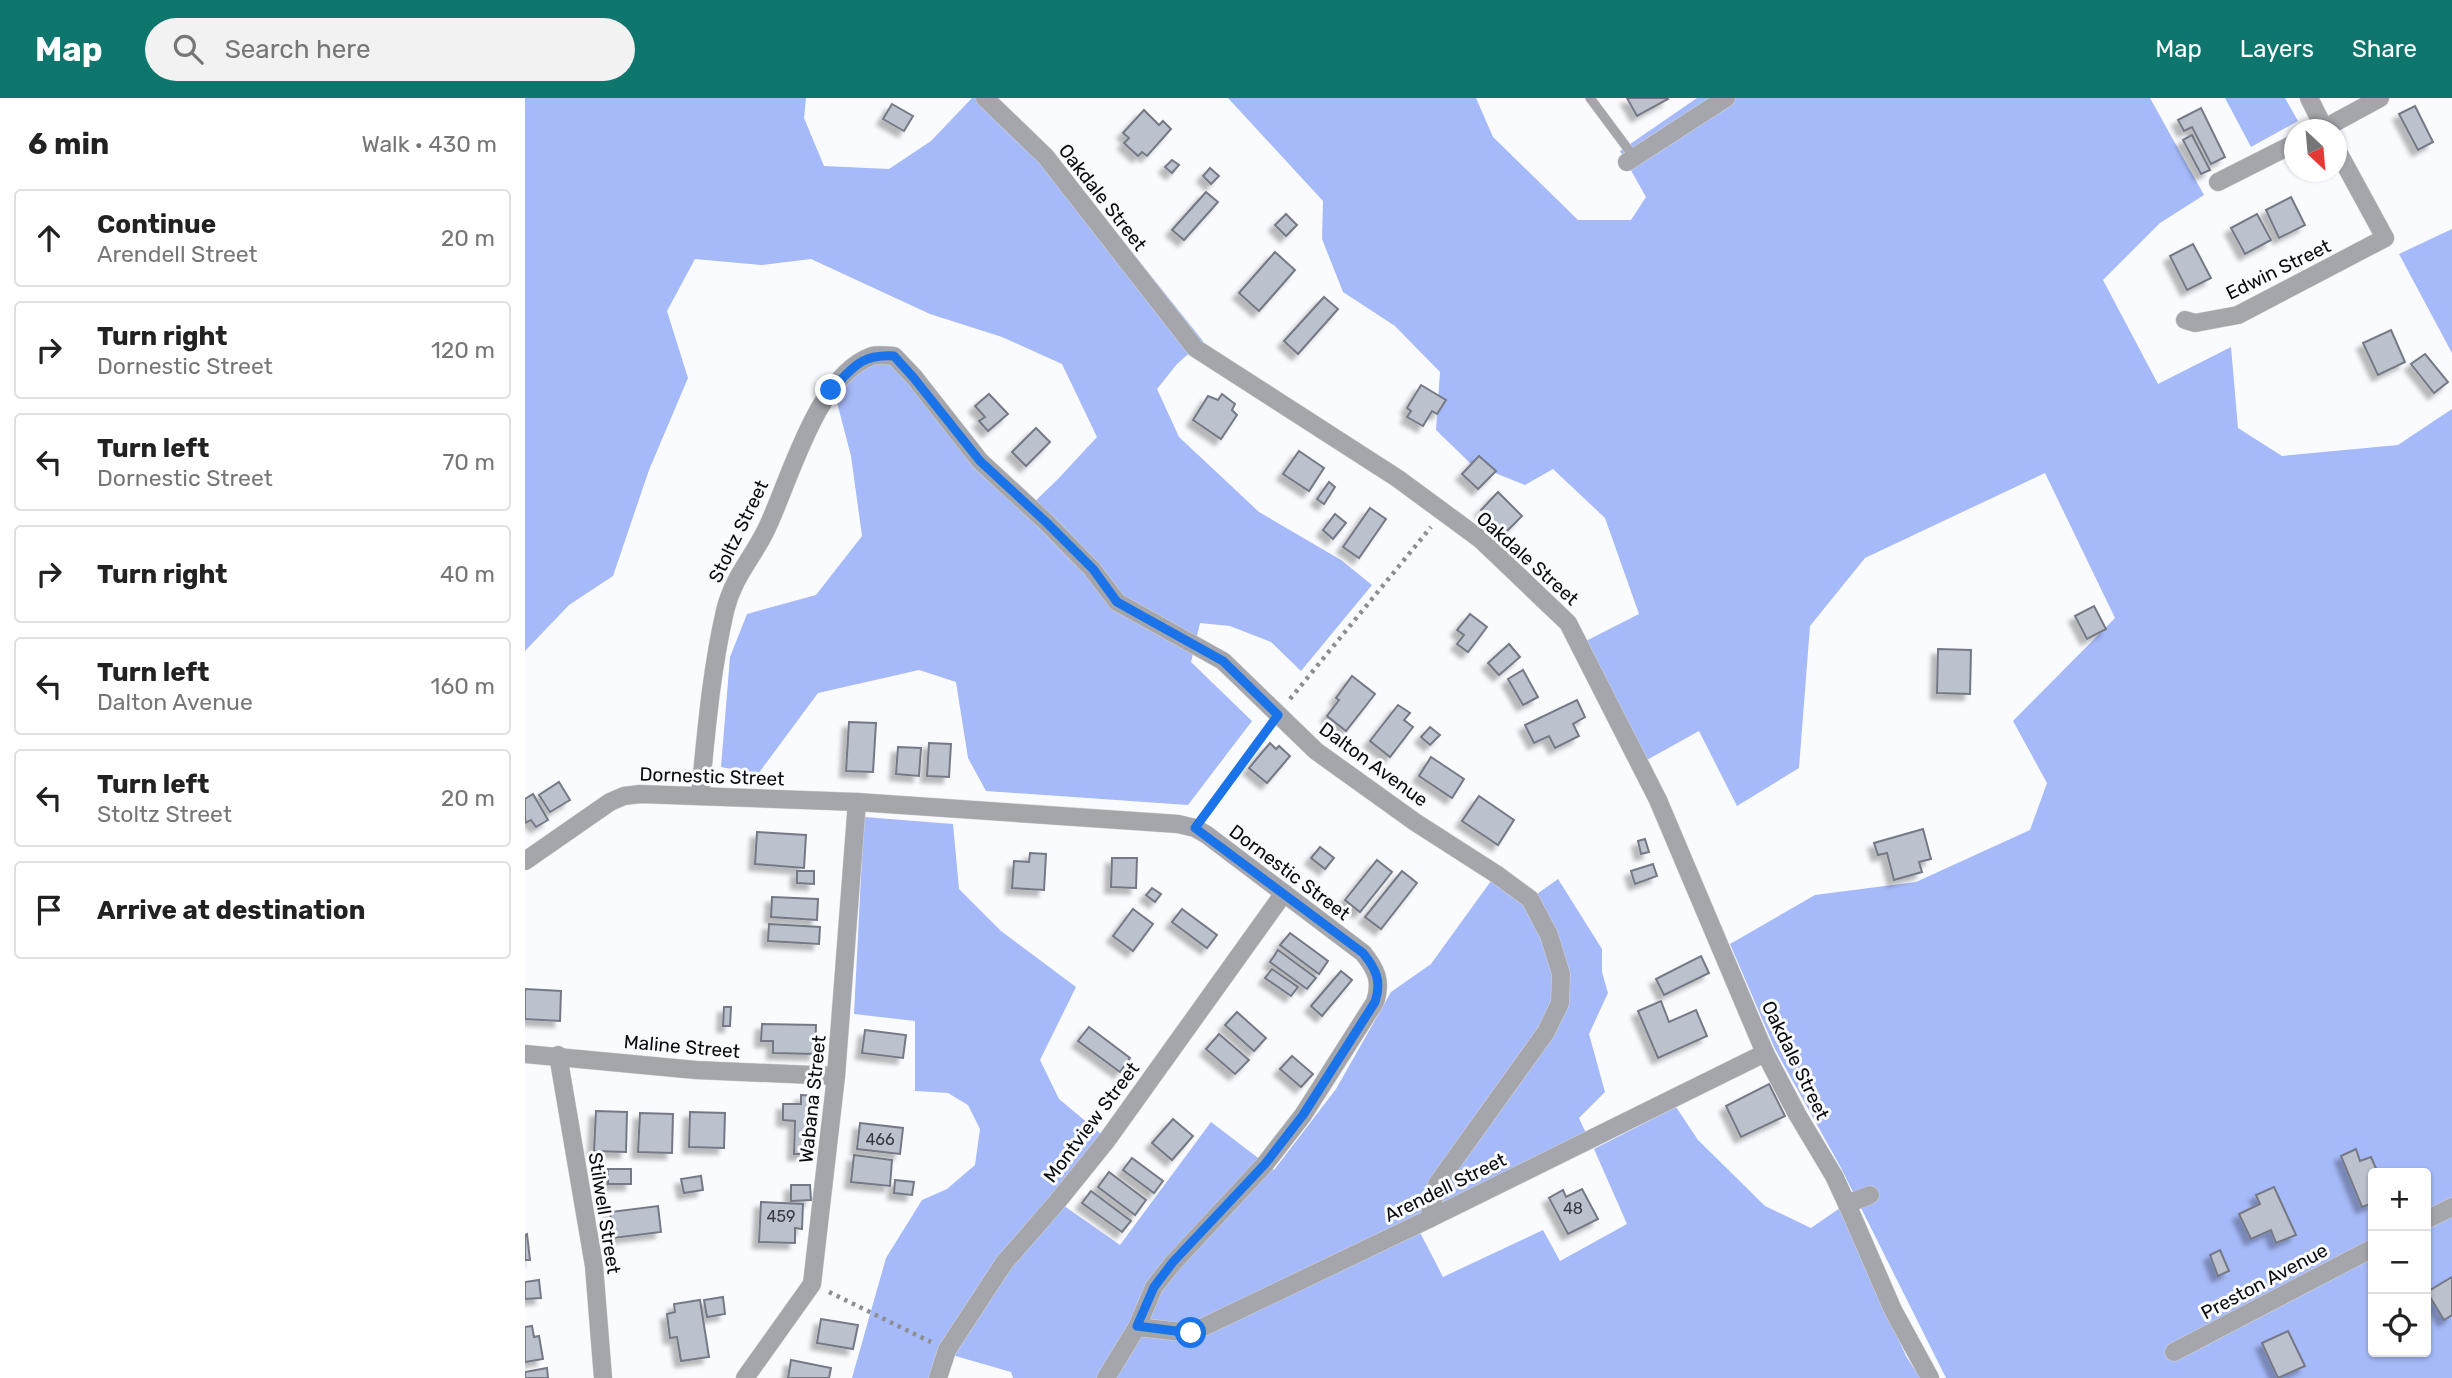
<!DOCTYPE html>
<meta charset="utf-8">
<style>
:root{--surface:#fff;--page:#f2f2f2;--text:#222;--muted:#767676;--line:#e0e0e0;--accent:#0f766e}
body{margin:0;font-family:Rubik,sans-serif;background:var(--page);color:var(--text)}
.controls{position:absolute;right:21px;bottom:21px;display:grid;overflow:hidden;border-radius:7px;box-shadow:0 2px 5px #0004}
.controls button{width:63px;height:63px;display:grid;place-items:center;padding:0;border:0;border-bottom:2px solid var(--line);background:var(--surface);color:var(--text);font:35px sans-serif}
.compass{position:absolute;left:1759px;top:21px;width:63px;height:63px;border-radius:50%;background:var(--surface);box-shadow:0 2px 5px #0004;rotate:154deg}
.stop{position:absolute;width:21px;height:21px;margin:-16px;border:5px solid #1a73e8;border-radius:50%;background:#fff}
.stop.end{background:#1a73e8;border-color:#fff;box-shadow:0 2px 7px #0008}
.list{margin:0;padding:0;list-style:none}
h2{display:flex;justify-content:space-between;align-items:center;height:91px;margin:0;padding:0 28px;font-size:30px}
h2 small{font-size:23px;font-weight:400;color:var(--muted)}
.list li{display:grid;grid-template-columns:46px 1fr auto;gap:21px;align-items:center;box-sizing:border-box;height:98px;margin:0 14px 14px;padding:0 14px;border:2px solid var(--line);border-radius:7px}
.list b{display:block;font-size:26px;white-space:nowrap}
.list p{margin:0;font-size:23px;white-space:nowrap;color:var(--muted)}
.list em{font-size:23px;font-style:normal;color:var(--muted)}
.icon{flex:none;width:38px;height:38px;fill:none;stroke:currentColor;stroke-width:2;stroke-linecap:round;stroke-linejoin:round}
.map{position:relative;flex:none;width:1927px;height:1280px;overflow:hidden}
header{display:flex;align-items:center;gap:42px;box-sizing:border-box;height:98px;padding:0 35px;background:var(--accent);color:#fff}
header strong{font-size:33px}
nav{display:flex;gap:38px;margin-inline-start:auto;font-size:24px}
.search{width:490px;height:63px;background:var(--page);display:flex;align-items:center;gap:18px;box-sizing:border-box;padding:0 24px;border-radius:38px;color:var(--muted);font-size:26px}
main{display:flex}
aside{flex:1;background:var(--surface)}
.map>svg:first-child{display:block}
</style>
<header>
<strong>Map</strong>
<div class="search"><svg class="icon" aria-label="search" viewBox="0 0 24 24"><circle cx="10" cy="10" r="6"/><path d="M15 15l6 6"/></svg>Search here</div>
<nav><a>Map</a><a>Layers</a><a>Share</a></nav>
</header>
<main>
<aside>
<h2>6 min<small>Walk · 430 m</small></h2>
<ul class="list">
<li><svg class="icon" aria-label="ahead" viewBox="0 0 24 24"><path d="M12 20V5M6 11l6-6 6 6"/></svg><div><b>Continue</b><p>Arendell Street</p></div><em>20 m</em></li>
<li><svg class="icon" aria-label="right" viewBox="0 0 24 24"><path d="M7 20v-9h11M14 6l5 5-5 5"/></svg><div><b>Turn right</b><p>Dornestic Street</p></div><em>120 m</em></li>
<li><svg class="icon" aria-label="left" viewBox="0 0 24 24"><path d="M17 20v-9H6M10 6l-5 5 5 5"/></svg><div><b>Turn left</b><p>Dornestic Street</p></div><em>70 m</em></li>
<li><svg class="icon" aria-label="right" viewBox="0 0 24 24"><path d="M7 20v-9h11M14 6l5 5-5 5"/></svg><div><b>Turn right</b></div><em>40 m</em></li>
<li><svg class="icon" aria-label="left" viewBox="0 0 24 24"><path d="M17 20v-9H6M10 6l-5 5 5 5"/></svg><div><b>Turn left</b><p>Dalton Avenue</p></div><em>160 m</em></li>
<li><svg class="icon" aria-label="left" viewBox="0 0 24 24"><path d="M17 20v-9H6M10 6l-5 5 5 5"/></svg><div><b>Turn left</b><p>Stoltz Street</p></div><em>20 m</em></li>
<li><svg class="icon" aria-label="arrive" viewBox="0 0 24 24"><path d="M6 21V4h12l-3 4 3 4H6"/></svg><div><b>Arrive at destination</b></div></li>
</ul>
</aside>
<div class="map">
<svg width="1927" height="1280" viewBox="0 0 1927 1280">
<defs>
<filter id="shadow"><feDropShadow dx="-6" dy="6" stdDeviation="2" flood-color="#0004"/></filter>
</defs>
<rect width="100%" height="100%" fill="#fafbfe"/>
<!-- forest -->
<g fill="#a6b9f8" fill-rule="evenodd">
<polygon points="0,0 281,0 279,20 299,68 364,71 406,43 447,0 469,0 525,51 678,243 652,266 632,291 654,339 734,414 816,462 847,487 776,573 746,544 705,528 675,525 666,564 727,623 663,707 461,693 443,660 431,584 394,572 293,595 233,676 196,669 205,559 222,516 291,497 337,438 326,358 309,293 349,262 367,263 500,413 533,381 572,339 537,266 477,239 405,216 286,161 236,167 170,161 142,213 163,280 124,372 88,478 44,507 0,553"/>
<path d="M703 0H951L968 39 1053 122H1106L1121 99 1095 53 1172 0H1625L1679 97 1635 125 1578 182 1633 286 1706 249 1713 330 1757 358 1873 347 1927 311V1280H1421L1316 1070 1250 951 1205 846 1290 797 1391 784 1505 732 1522 685 1488 623 1590 520 1520 375 1340 460 1285 528 1274 670 1212 708 1174 633 1120 663 1061 543 1114 516 1080 420 1028 371 1000 387 945 365 911 332 915 274 870 228 818 194 797 141 798 103ZM1848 1075H1901V1254H1848Z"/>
<polygon points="1700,0 1760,0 1773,23 1726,49"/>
<polygon points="1927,131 1927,255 1874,156"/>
<polygon points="339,719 428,726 434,791 476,833 551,889 515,962 534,1001 576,1036 525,1098 595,1147 686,1024 749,1072 811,991 866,894 906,866 971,776 1005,801 1033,781 1077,851 1077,874 1083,895 1064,936 1080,994 1054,1020 1061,1035 887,1119 918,1179 1018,1132 1035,1163 1102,1126 1069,1051 1151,1009 1173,1042 1240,1108 1286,1130 1315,1110 1381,1258 1395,1280 488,1280 486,1274 427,1257 407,1280 327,1280 361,1160 397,1102 422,1091 450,1067 455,1031 443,1007 423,995 390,993 390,923 329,916"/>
</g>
<!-- building -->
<g fill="#bcc1ce" stroke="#757985" stroke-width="2" filter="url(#shadow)">
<polygon points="1102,0 1142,0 1143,1 1112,18"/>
<polygon points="367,6 388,18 379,33 358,21"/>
<polygon points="1890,8 1908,44 1893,52 1874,16"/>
<polygon points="1676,10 1700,59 1686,66 1667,29 1659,33 1653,22"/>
<polygon points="619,12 634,27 638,23 646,31 622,58 617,54 613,58 599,45 604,40 598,35"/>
<polygon points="1667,37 1685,72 1676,76 1658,42"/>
<polygon points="647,62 654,67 647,75 640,69"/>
<polygon points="685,70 694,78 686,86 678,78"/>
<polygon points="681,94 693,104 659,142 647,132"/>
<polygon points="1766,99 1780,127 1754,140 1741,112"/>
<polygon points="761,116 772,127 761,138 750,127"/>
<polygon points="1732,116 1746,142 1720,156 1706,130"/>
<polygon points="1668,146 1686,180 1662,192 1645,158"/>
<polygon points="750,154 770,172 734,213 714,195"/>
<polygon points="799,199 813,211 773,256 759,243"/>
<polygon points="1866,232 1880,264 1853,277 1838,245"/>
<polygon points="1900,256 1923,284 1909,295 1886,266"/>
<polygon points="896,287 921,302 912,316 907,313 898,328 882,319 886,313 882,310"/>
<polygon points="464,296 483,316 463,333 454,323 460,319 450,308"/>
<polygon points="697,296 710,306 707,312 712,317 696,341 668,322 683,298 693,302"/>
<polygon points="511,330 525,344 501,368 487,354"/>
<polygon points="774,353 799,370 784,393 758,376"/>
<polygon points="954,358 971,373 953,391 937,376"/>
<polygon points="804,384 810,389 799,406 792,401"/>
<polygon points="973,394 997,418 979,436 956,412"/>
<polygon points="845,410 861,421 834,460 818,449"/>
<polygon points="810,416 821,425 808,441 798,432"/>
<polygon points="1569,508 1581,531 1562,541 1550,518"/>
<polygon points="945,516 962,529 943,554 932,546 939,537 932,532"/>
<polygon points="984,546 995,559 974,577 963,565"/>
<polygon points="1413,551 1446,552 1445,596 1412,595"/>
<polygon points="998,572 1013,599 998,607 983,581"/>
<polygon points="827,578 850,596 821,633 802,618 814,602 811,600"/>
<polygon points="1052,602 1060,619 1048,626 1054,638 1030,650 1024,638 1009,645 1000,627"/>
<polygon points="873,607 885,615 879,622 888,629 865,659 845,643"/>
<polygon points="324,624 351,625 348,674 321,673"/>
<polygon points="905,629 915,637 905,647 896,639"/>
<polygon points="404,645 426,646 424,679 402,678"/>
<polygon points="745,645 751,651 754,648 765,658 742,685 724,670"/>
<polygon points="373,649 396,650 394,678 371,676"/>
<polygon points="906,659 939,681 927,700 894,678"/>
<polygon points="34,684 45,702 25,714 14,697"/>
<polygon points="8,696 23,722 11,729 6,722 0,725 0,701"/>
<polygon points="954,698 989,722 973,747 937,723"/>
<polygon points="1398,731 1406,761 1394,764 1397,774 1369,782 1362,755 1353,757 1349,745"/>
<polygon points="232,734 281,737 279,770 230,766"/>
<polygon points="1120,741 1124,754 1116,756 1113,743"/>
<polygon points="795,749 809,760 800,771 786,760"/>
<polygon points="505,755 521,756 519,792 487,790 489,763 504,764"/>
<polygon points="587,760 612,760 611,790 586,789"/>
<polygon points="852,762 867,774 835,814 820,802"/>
<polygon points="1128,766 1132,778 1110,786 1106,773"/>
<polygon points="272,773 289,773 289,786 272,785"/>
<polygon points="877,773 892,785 856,831 840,819"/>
<polygon points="627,790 636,796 630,804 621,797"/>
<polygon points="247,799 293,801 292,822 246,819"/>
<polygon points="608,811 628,826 608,853 588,838"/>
<polygon points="657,811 692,837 682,850 647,824"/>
<polygon points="244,826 295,829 294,846 243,843"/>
<polygon points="765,835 803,863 794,876 755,847"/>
<polygon points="753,852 791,880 782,891 745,864"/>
<polygon points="1176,858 1184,875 1139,897 1131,881"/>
<polygon points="747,871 773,889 766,898 740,880"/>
<polygon points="816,873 827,882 797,918 786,908"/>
<polygon points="0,891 36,893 35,923 0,921"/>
<polygon points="1136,903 1144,924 1171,912 1182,938 1133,960 1113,913"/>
<polygon points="199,909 206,909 205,928 198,928"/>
<polygon points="712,914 741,940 729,953 700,927"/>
<polygon points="237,926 291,927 290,956 248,955 248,943 236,943"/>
<polygon points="564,929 605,960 595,974 553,943"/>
<polygon points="340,932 381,937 378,960 337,955"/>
<polygon points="694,936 724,962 710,976 681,951"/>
<polygon points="767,958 788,976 776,989 755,971"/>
<polygon points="1244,986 1260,1018 1216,1039 1201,1008"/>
<polygon points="276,997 292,998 290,1056 269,1056 270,1023 258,1022 258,1006 276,1006"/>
<polygon points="71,1013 102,1014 101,1054 69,1053"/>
<polygon points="165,1014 200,1015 199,1050 164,1049"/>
<polygon points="115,1015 148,1016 147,1055 113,1054"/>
<polygon points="648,1021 668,1038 647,1062 627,1045"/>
<polygon points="335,1025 378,1030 375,1056 332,1051"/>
<polygon points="1831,1051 1835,1063 1846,1059 1853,1075 1848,1075 1848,1105 1837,1109 1816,1058"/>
<polygon points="329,1057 367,1062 365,1088 326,1084"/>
<polygon points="607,1060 638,1083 629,1095 598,1072"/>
<rect x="83" y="1071" width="23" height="15"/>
<polygon points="584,1074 621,1102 610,1117 573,1089"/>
<polygon points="176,1078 178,1092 159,1095 156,1081"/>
<polygon points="370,1082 389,1084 387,1097 369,1095"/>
<polygon points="266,1087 285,1087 286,1102 266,1103"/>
<polygon points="1749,1089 1771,1137 1751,1145 1746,1132 1726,1141 1714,1116 1735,1106 1731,1097"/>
<polygon points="1057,1091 1073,1121 1043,1136 1024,1100 1038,1092 1041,1099"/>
<polygon points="566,1093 606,1123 597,1134 557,1105"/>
<polygon points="236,1104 278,1106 277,1131 270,1130 270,1145 234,1144"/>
<polygon points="133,1108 136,1134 88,1140 85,1114"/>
<polygon points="2,1136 5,1162 0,1162 0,1137"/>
<polygon points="1695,1152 1704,1173 1693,1178 1685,1157"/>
<polygon points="1927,1179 1927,1217 1919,1222 1902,1194"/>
<polygon points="14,1182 16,1200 0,1201 0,1184"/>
<polygon points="198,1199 200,1216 182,1219 179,1202"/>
<polygon points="175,1202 184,1259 156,1263 152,1239 145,1240 142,1216 150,1214 149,1206"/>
<polygon points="296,1221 333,1227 328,1251 292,1245"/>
<polygon points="7,1228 9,1239 14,1238 18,1261 0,1264 0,1229"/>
<polygon points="1763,1233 1780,1268 1753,1280 1737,1245"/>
<polygon points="266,1262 306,1270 304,1280 263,1280"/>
<polygon points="22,1270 23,1280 0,1280 0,1274"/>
</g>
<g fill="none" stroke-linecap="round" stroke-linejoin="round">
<defs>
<polyline id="service" points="1065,0 1109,59"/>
<g id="minor">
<polyline points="460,0 521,59 670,250 872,380 955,441 1043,525 1133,702 1240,955 1272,1016 1309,1078 1322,1106"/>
<polyline points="1784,0 1800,32"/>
<polyline points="1796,32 1855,0"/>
<polyline points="1102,64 1201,0"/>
<polyline points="1693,84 1770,45"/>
<polyline points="1660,222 1670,225 1713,217 1860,140 1812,52"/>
<path d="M175 698C181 636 186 574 200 513 208 479 227 461 241 432 265 383 291 278 347 258 353 256 362 258 369 258L389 279 455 363 522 425 567 471 592 504 698 563 791 653 890 724 971 776 1005 801 1024 837 1036 876 1035 905 1021 934 912 1086 904 1121"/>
<path d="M0 763 85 704 99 698 115 696 332 704 653 726 670 730 682 737 838 855C851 871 857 883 850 904L778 1017 740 1066 648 1165 629 1189 612 1229 581 1280"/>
<polyline points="0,956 171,972 311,978"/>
<polyline points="33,957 69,1168 78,1280"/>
<polyline points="1345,1097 1322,1106 1368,1212 1405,1280"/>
<polyline points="1901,1122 1927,1109"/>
<polyline points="612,1229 666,1235 904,1121 1240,955"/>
<polyline points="1649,1254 1848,1150"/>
<polyline points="220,1280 287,1186 311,978 332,704"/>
<polyline points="413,1280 422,1252 479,1165 532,1104 582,1042 759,795"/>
</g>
</defs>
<!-- service casing -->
<use href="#service" stroke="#d4d5d8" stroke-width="10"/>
<!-- minor casing -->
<use href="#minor" stroke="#d4d5d8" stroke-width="19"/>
<!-- path -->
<g stroke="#8d8e91" stroke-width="4.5" stroke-dasharray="3.5 5" stroke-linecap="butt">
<polyline points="765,601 906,429"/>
<polyline points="680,717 743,630"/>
<polyline points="304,1194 406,1244"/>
</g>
<!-- service -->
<use href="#service" stroke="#a4a6ac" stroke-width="9"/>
<!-- minor -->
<use href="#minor" stroke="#a4a6ac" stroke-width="18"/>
</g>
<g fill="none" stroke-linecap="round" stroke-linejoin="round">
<!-- route -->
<path stroke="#1a73e8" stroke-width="9" d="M306 292C328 270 335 256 369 258L388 279 455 363 522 425 568 471 592 504 698 563 753 617 670 730 838 855C851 871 857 883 850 904L778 1017 740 1066 648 1164 629 1189 612 1228 666 1235"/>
</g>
<g text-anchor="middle" stroke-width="6" stroke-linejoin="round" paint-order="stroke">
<!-- number labels -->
<g font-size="16" fill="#373940">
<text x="355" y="1047">466</text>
<text x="1048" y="1116">48</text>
<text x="256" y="1124">459</text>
</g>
<!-- street labels -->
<g font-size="19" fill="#0b0c10" stroke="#fafbfe">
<text transform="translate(578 99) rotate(52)" y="7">Oakdale Street</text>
<text transform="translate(1753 171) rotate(-26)" y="7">Edwin Street</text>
<text transform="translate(213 433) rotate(-64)" y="7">Stoltz Street</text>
<text transform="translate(1003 460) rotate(42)" y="7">Oakdale Street</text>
<text transform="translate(849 666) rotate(36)" y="7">Dalton Avenue</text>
<text transform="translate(187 678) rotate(2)" y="7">Dornestic Street</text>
<text transform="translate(765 774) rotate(37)" y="7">Dornestic Street</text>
<text transform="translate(157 948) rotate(5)" y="7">Maline Street</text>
<text transform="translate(1271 962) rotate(64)" y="7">Oakdale Street</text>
<text transform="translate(287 1001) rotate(-84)" y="7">Wabana Street</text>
<text transform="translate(566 1024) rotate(-53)" y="7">Montview Street</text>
<text transform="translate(920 1089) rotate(-26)" y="7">Arendell Street</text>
<text transform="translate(80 1115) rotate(81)" y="7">Stilwell Street</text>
<text transform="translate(1739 1183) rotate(-28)" y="7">Preston Avenue</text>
</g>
</g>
</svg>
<div class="controls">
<button>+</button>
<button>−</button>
<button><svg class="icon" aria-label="locate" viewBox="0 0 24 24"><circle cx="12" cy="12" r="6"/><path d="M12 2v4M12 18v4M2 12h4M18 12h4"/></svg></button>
</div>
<svg class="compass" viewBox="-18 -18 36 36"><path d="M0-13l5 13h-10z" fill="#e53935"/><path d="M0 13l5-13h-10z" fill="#767676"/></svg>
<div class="stop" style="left:666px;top:1235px"></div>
<div class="stop end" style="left:306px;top:292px"></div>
</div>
</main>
